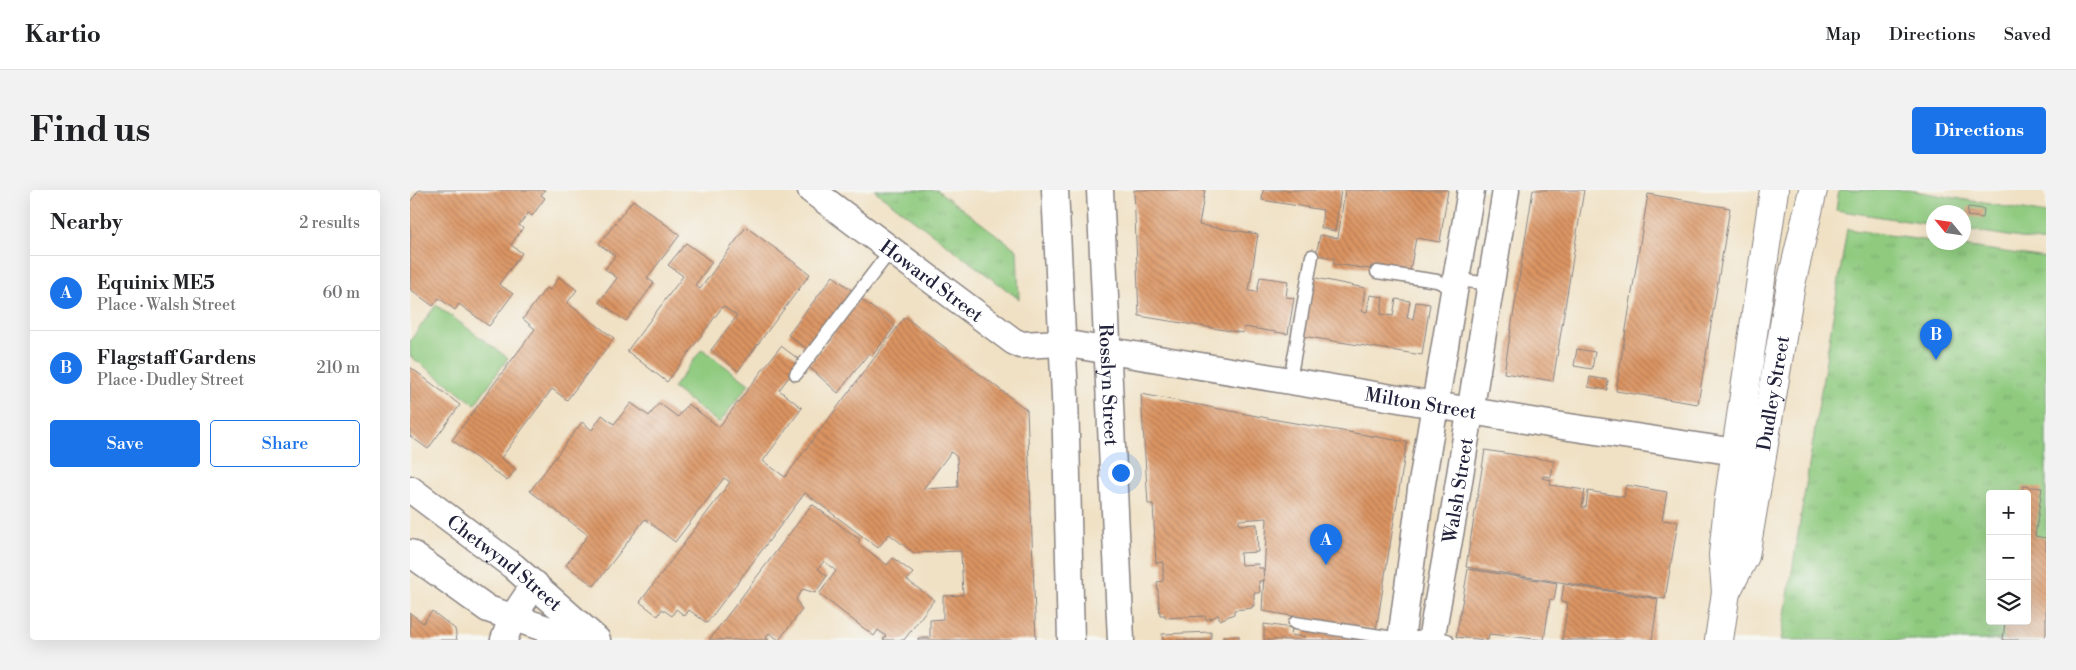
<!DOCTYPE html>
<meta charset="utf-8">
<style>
:root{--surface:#fff;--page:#f2f2f2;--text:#202124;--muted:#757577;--line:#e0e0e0;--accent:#1a73e8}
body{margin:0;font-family:"Libre Bodoni",serif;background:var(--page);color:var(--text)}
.controls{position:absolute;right:15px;bottom:15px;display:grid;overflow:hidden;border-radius:5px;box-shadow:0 5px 20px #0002}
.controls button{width:45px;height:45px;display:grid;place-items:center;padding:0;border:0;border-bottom:1px solid var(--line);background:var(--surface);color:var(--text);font:25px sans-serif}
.compass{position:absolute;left:1516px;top:15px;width:45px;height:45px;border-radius:50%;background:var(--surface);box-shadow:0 5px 20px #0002;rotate:299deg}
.you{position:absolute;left:710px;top:282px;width:18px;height:18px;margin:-12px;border:4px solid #fff;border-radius:50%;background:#1a73e8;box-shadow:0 0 0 8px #1a73e833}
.badge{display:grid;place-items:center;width:32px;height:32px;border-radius:50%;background:var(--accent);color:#fff;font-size:16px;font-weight:700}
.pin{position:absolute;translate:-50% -41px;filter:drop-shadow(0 1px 2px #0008)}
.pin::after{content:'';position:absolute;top:26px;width:18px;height:15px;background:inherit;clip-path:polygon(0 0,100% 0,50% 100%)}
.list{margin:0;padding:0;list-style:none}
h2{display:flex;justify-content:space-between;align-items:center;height:65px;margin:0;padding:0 20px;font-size:21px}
h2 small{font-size:16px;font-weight:400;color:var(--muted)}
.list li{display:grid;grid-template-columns:32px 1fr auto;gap:15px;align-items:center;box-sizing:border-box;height:75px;padding:0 20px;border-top:1px solid var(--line)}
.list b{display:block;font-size:19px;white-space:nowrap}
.list p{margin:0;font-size:16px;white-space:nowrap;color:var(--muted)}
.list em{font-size:16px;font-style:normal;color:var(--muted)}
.actions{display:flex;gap:10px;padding:15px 20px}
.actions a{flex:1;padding:11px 0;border:1px solid var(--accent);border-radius:5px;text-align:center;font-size:18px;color:var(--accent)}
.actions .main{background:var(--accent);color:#fff}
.icon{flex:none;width:28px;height:28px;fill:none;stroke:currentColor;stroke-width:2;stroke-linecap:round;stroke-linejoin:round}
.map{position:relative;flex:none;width:1636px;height:450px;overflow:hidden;border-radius:5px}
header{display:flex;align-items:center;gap:30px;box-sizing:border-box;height:70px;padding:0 25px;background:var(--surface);border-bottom:1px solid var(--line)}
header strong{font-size:24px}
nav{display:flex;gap:28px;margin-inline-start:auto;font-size:18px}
.intro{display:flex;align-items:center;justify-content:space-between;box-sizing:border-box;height:120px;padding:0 30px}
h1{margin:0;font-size:35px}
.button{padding:12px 22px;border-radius:5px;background:var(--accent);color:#fff;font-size:18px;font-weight:700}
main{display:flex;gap:30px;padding:0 30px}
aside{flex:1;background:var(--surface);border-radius:5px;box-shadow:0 5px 20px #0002}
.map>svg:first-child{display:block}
</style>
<header>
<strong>Kartio</strong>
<nav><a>Map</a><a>Directions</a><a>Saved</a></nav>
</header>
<div class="intro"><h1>Find us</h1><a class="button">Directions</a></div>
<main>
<aside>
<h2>Nearby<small>2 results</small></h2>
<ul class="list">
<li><span class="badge">A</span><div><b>Equinix ME5</b><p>Place · Walsh Street</p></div><em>60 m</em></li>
<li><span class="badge">B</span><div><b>Flagstaff Gardens</b><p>Place · Dudley Street</p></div><em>210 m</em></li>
</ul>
<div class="actions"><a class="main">Save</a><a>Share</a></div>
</aside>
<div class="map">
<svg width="1636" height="450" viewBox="0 0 1636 450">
<defs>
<pattern id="park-tufts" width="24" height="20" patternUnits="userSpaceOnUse" patternTransform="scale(1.25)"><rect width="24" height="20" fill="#8fca7f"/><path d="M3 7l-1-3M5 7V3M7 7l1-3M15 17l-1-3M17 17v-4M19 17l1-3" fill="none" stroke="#7bad6f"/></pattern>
<pattern id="building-back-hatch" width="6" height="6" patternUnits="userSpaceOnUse" patternTransform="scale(1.25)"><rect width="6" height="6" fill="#db9462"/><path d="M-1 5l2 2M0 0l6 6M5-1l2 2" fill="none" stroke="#b17852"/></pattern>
</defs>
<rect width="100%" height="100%" fill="#f6f6f2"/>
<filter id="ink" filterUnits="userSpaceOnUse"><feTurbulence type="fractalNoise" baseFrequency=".02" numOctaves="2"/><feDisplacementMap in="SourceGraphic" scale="10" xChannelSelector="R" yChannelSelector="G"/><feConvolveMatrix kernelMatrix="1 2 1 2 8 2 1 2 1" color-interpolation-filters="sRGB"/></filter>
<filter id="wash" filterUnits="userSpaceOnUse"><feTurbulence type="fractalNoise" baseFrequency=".0096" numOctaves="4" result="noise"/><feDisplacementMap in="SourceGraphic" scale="20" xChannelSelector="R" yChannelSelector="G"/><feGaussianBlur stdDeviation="1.12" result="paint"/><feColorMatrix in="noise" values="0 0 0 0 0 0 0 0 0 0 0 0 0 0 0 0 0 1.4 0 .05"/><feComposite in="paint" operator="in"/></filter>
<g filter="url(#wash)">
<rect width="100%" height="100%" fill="#f0e1c4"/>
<!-- grass -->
<g fill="#8fca7f" stroke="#58765d">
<polygon points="1429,0 1499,0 1636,24 1636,52 1554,39 1554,22 1524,22 1523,35 1426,20"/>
<polygon points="26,115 98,168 65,214 0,166 0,151"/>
<polygon points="292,159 339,194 309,233 263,198"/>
</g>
<!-- park -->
<g fill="url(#park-tufts)" stroke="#58765d" fill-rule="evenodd">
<polygon points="464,0 527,0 607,60 609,109"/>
<path d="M1437 39 1636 68V450H1371ZM1580 304H1617V431H1580Z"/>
</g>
<g id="blocks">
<!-- building -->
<g fill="url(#building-back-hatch)" fill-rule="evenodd">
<polygon points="9,0 135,0 131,5 135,8 122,26 118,23 109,35 113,38 101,55 112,63 89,94 103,104 79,136 49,114 45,120 29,108 23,116 0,99 0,48 2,46 0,44 0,12"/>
<polygon points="724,0 795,0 789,35 848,44 839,101 847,102 850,87 878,91 876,107 884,108 878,144 834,137 833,143 729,126"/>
<polygon points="853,0 931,0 925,41 911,38 913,20 852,10"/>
<polygon points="935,0 1038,0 1030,52 1006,48 1000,81 961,76 960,79 924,74 924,68 906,65 910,45 928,48"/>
<polygon points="1123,0 1174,0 1143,191 1094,183"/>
<polygon points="1238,4 1320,18 1288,214 1206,201"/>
<polygon points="223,10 270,45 237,88 244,93 216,131 189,112 207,88 195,79 205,66 189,54"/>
<polygon points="1558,17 1574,19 1573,28 1557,26"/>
<polygon points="336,37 400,84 328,181 301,160 327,126 313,116 257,192 217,161 273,86 258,75 276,53 302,72 285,95 290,99"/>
<polygon points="423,86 443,101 398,160 378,145"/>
<polygon points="149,87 167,100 157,113 204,148 157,210 142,199 91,268 106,279 97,291 42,250 125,139 113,129 136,98 140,100"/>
<polygon points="901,87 955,98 952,121 957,122 960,105 973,107 971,124 983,126 986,109 1000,111 997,128 1003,129 1006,112 1020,114 1012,165 892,146"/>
<polygon points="450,108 485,136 462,166 459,163 428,203 398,176"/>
<path d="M495 127 617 220 626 450H508V448H520V430L533 429V406L553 405 551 361 504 363 479 344 468 358 395 303 297 433 279 420 275 426 266 419 262 426 252 419 248 426 230 412 320 292 314 288 265 352 235 329 184 396 156 375 178 345 120 301 172 232 182 240 192 225 204 234 221 213 239 226 249 213 268 227 278 214 309 237 371 156 391 171 369 200 392 218 353 271 375 287ZM541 262 547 267 548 297 513 299Z"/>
<polygon points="1167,159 1185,162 1182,179 1164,176"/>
<polygon points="0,177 50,215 18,259 0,246"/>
<polygon points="1180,187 1198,190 1197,200 1178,197"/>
<polygon points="731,204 873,231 997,252 966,440 852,421 857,328 829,330 829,335 847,334 848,362 830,363 831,375 848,374 849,378 853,378 854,391 849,391 850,403 844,403 844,416 842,416 842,418 824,420 824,424 810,430 808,425 797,430 795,426 755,428 755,425 750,425 747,392 753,391 753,372 746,373 743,314 738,314"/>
<polygon points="1075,260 1144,271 1141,287 1133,286 1132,288 1141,290 1140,295 1175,300 1172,317 1176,317 1178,301 1214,307 1216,295 1257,302 1252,330 1268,332 1255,409 1056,377"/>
<polygon points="1613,296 1632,298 1625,346 1636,348 1636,450 1593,450 1595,431 1617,431 1617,304 1612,304"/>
<polygon points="402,314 450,350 448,353 477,375 483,368 503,383 497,390 524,410 494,450 473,450 476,446 468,440 464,446 409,404 426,381 414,371 408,379 417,386 405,403 393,399 386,409 392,420 369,450 359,443 356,448 359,450 299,450"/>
<polygon points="1058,379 1147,393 1144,410 1140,409 1134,450 1079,444 1078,450 1046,447"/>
<polygon points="1154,394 1248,409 1242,450 1152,450 1158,413 1151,412"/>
<polygon points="22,421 45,439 47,450 0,450 0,423 13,433"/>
<polygon points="854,434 882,438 881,445 894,447 895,439 956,450 854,450"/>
<polygon points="801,442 801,450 753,450 752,444"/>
<rect x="813" y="446" width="16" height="4"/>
</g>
</g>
</g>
<g filter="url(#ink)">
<use href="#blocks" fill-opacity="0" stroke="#898280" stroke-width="1"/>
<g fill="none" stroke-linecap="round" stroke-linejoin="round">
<defs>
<g id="lane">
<polyline points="967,82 1027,91 1037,96 1047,90 1082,94"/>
<polyline points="386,184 481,60"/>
<polyline points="880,190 902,66"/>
<polyline points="885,433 991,449 1021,447 1037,450"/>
</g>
<g id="street">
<path id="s1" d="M401 0 603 151 611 155 652 153 1139 234 1326 262"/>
<polyline points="645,0 655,206 661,450"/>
<path id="s2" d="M690 0 711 450"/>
<path id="s3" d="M0 299 103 376 187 450"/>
<polyline points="0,363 78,419 169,450"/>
<polyline points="94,450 102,428 125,394"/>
<polyline points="991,450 1011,299 1061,0"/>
<path id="s4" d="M1021 450 1044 322 1096 0"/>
</g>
<g id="primary">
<path id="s5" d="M1316 402 1335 366 1381 94 1403 0"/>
<polyline points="1309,450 1316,402 1313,365 1318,315 1364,0"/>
</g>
</defs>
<!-- lane casing -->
<use href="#lane" stroke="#898280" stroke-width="15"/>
<!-- street casing -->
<use href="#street" stroke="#898280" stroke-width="29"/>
<!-- primary casing -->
<use href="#primary" stroke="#898280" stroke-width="30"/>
<!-- lane -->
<use href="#lane" stroke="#fff" stroke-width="12"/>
<!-- street -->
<use href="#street" stroke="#fff" stroke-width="26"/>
<!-- primary -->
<use href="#primary" stroke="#fff" stroke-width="28"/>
</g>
</g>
<g text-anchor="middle" stroke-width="5" stroke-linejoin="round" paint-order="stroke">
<!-- street labels -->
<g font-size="19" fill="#22223b" stroke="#f6f6f2">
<text dy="7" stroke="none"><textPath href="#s1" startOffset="151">Howard Street</textPath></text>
<text dy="7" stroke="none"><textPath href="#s2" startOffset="195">Rosslyn Street</textPath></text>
<text dy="7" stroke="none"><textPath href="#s5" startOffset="206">Dudley Street</textPath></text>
<text dy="7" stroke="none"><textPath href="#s1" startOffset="666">Milton Street</textPath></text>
<text dy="7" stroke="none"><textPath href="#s4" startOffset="152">Walsh Street</textPath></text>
<text dy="7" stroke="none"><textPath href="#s3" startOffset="120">Chetwynd Street</textPath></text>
</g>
</g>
</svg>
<div class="controls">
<button>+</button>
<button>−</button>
<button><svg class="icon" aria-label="layers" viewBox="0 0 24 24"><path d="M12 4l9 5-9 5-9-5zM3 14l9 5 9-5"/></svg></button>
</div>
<svg class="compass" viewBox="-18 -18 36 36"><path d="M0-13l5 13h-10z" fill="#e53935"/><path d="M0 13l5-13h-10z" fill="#757577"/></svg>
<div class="you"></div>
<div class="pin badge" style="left:916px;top:375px">A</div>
<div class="pin badge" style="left:1526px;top:170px">B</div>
</div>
</main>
